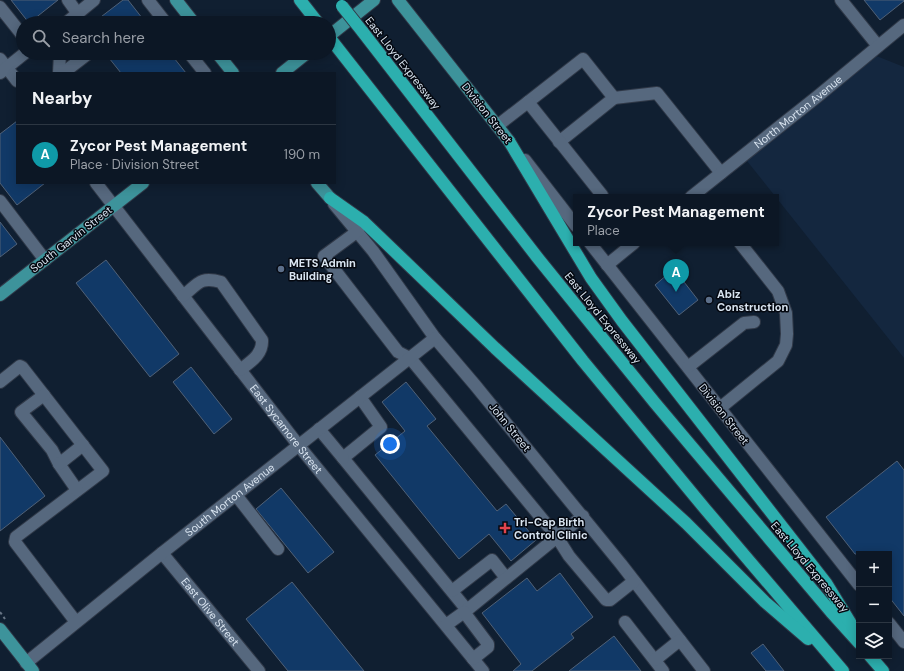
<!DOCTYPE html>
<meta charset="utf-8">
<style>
:root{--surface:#0c1725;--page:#1a2432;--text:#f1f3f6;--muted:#9a9fa7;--line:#2c3642;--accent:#ea580c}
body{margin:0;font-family:"DM Sans",sans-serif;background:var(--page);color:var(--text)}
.controls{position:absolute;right:12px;bottom:12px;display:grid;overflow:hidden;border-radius:0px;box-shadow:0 2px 10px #0003}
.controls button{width:36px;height:36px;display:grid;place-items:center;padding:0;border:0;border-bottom:1px solid var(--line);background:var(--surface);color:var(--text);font:20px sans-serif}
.you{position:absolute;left:390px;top:444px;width:14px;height:14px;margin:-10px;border:3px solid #fff;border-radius:50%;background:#1a73e8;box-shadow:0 0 0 6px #1a73e833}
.badge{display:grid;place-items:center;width:26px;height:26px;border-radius:50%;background:var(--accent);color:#fff;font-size:13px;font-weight:700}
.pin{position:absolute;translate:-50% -33px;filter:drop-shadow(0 1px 2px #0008)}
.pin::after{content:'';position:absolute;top:21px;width:14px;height:12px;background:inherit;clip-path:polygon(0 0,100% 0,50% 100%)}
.popup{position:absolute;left:573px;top:194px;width:206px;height:52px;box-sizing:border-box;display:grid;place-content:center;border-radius:0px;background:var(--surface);filter:drop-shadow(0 1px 3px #0005);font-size:13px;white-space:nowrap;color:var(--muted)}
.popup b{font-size:15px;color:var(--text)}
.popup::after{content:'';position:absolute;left:50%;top:100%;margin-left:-8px;border:8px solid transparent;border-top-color:var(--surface)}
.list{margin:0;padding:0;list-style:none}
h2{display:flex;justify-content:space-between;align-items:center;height:52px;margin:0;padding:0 16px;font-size:17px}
h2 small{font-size:13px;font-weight:400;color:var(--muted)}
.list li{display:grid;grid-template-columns:26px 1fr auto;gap:12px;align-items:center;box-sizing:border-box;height:60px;padding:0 16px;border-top:1px solid var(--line)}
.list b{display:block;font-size:15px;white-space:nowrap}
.list p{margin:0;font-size:13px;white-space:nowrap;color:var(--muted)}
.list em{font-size:13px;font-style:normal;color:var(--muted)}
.icon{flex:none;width:22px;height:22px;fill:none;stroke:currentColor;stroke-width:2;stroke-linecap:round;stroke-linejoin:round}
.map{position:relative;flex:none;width:904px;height:671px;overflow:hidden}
.search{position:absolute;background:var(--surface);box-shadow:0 2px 10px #0003;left:16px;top:16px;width:320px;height:44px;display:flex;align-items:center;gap:10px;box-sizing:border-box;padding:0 14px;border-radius:22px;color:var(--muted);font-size:15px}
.panel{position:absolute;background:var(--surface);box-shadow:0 2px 10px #0003;left:16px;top:72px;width:320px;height:112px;border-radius:0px}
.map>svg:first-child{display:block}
</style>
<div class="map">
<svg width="904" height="671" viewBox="0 0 904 671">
<rect width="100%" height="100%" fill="#101f31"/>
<!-- built -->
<polygon fill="#14273f" points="869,53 904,67 904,358 743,156"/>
<!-- building -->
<g fill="#113967" stroke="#506177">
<polygon points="11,0 58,0 29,23"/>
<polygon points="123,0 128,0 146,23 93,23"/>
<polygon points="864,0 904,0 904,1 880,20"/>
<polygon points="105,53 170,53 186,73 121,73"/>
<polygon points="17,121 17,183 45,183 17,205 0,183 0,134"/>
<polygon points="0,222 17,244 0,257"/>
<polygon points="106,260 179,354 150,377 76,283"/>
<polygon points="674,269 698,300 679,315 655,285"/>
<polygon points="191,367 232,419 214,434 173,382"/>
<polygon points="406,382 436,419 427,426 497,511 506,504 536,540 511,561 489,534 459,559 375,455 405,431 382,402"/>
<polygon points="0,437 45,496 0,531"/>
<polygon points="897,461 904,470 904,616 889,597 889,554 855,554 826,517"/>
<polygon points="281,488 334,552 308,573 256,509"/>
<polygon points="560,573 593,617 571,634 574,638 532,671 513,671 521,664 482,613 527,578 537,591"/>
<polygon points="292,582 364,671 288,671 246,619"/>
<polygon points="614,636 641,671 569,671"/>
<polygon points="763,644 784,671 766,671 751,653"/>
</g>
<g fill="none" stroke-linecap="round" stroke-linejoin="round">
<defs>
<g id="minor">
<polyline points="68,0 78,14"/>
<polyline points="148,0 166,23"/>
<polyline points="841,0 878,46"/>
<polyline points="0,7 23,36"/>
<polyline points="66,23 94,0"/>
<polyline points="189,53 205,73"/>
<polyline points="0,59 17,81"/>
<polyline points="0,73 25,53"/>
<polyline points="59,73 60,53"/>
<polyline points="63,73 89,53"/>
<polyline points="614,98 657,93 721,173"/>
<polyline points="528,102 583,59 614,98 559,142"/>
<polyline points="497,126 528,102 602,195"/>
<polyline points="525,160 576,226"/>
<path id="s1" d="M96 183 299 446 483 671"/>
<path id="s2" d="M691 197 818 96 904 25"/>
<polyline points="0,201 45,260"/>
<polyline points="334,204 373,251 435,338 475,385 621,564 704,671"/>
<polyline points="358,231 324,256 398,352 410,358 557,537 583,516"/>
<polyline points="590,243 859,585"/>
<polyline points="607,265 634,243"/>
<path d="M183 296C198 284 200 276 221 282L262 340C263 355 250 362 240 370"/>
<polyline points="688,367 744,323 754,322"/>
<polyline points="0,382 20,366 22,367 103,471 16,537 15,542 76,622"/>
<polyline points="44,395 21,412 52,450 59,464 77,490"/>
<polyline points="360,397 381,427 343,458 467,610 446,625"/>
<polyline points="720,408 778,361 786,345 787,334 786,313 778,291 740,243"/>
<polyline points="319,429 343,458"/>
<polyline points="59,464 83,445"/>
<polyline points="236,495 278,549"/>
<path id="s3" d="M162 553 259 671"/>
<polyline points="452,591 492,560 506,578"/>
<polyline points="467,610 557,537 569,556 606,600 610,600 634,581"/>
<polyline points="464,612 488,644 488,647 473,659"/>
<polyline points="625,622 663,671"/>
<polyline points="889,623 904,642"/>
<polyline points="655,660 680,640"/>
<path id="s4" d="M26 663 162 553 435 338"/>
</g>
<g id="major">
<polyline points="176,0 194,23"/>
<polyline points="398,0 509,141"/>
<polyline points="329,36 374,0"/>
<polyline points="217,53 233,73"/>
<polyline points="282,73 307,53"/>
<polyline points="317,183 330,198"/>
<polyline points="0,295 143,183"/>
<polyline points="0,629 33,671"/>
</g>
<g id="highway">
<polyline points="300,0 318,23"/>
<polyline points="362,31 537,257 655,403 831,612 859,643"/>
<polyline points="329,37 583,361 706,510 843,671"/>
<polyline points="509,141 591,278 622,321 826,583 856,632"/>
<polyline points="330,198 364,222 495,348 686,523 765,602 808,639"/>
<polyline points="870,656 883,671"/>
</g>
</defs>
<!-- minor casing -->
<use href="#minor" stroke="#303948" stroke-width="14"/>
<!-- major casing -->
<use href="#major" stroke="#303948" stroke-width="14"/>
<!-- highway casing -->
<use href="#highway" stroke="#303948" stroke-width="14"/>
<!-- path -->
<polyline stroke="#677484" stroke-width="2" stroke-dasharray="3 3" stroke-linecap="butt" points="0,612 5,619"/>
<!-- minor -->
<use href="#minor" stroke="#56687e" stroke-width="12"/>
<!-- major -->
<use href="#major" stroke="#3d939b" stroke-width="12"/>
<!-- highway -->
<use href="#highway" stroke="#2cafae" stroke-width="12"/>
<defs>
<polyline id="highway-bridge" points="342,6 362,31"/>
</defs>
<!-- highway-bridge casing -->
<use href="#highway-bridge" stroke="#303948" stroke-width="14" stroke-linecap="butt"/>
<!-- highway-bridge -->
<use href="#highway-bridge" stroke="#2cafae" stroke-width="12"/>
</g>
<!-- markers -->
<g fill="#5c6f8a" stroke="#040810" stroke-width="1.5">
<circle cx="281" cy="269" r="4"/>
<circle cx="709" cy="300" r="4"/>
</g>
<path fill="#e0444e" stroke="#040810" stroke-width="1.5" d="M503 522h4v4h4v4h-4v4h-4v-4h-4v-4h4z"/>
<g text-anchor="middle" stroke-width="3" stroke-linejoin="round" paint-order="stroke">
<!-- street labels -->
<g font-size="11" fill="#dae5f1" stroke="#040810">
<text transform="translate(403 63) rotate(52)" y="4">East Lloyd Expressway</text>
<text dy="4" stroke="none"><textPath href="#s2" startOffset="137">North Morton Avenue</textPath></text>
<text transform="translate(487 113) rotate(52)" y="4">Division Street</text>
<text transform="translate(71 239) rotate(-38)" y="4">South Garvin Street</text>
<text transform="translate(603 318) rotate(51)" y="4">East Lloyd Expressway</text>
<text transform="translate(724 414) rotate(52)" y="4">Division Street</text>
<text transform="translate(510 427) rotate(51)" y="4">John Street</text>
<text dy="4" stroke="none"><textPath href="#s1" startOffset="311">East Sycamore Street</textPath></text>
<text dy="4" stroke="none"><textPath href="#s4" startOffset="261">South Morton Avenue</textPath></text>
<text transform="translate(810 567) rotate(50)" y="4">East Lloyd Expressway</text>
<text dy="4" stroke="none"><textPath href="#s3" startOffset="76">East Olive Street</textPath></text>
</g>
<!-- poi labels -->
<g font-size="11" font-weight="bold" fill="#dae5f1" stroke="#040810" text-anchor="start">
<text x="289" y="267">METS Admin<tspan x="289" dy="13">Building</tspan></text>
<text x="717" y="298">Abiz<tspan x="717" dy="13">Construction</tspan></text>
<text x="514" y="526">Tri-Cap Birth<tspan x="514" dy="13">Control Clinic</tspan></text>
</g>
</g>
</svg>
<div class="controls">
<button>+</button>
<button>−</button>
<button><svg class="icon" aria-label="layers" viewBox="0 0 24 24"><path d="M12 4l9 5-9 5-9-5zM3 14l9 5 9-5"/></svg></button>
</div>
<div class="you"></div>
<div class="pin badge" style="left:676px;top:292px;background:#0f9aa8">A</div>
<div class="popup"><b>Zycor Pest Management</b>Place</div>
<div class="search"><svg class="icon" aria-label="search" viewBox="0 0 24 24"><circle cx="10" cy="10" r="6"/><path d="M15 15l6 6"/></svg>Search here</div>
<section class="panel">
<h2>Nearby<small></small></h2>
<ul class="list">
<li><span class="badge" style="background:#0f9aa8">A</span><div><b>Zycor Pest Management</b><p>Place · Division Street</p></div><em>190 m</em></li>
</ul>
</section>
</div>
